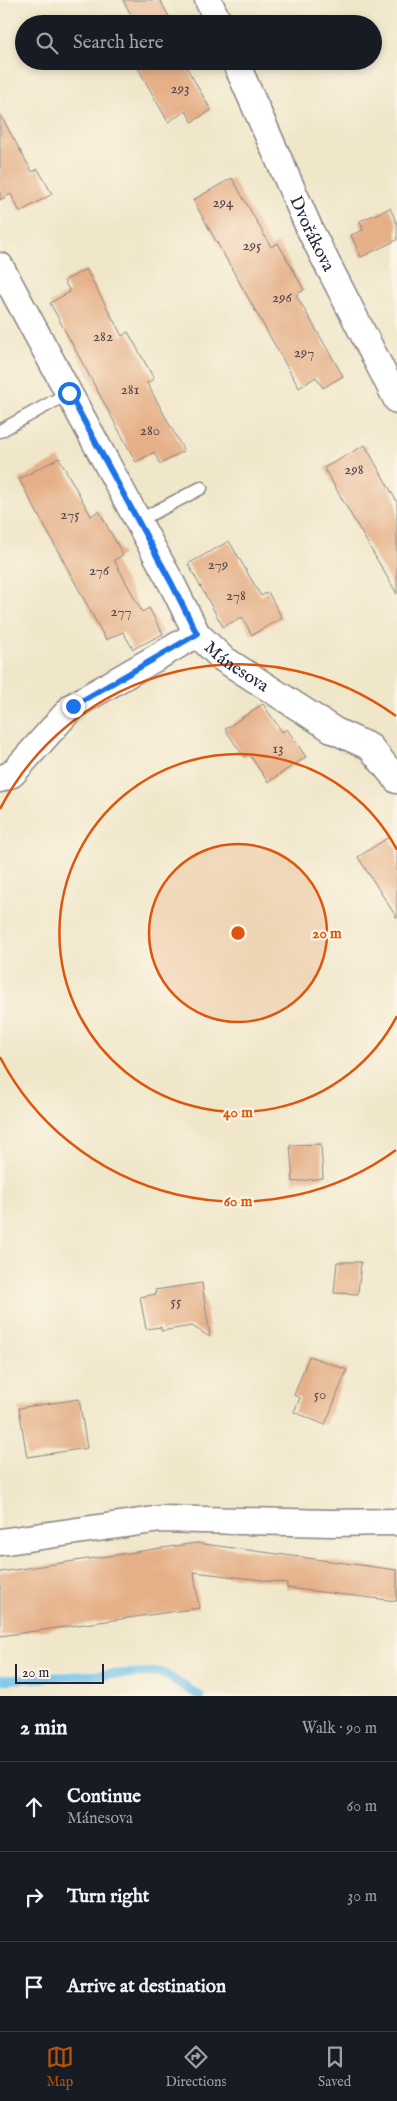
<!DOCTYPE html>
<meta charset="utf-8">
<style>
:root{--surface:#171b24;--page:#20242c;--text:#f1f3f6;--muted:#9ea1a6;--line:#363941;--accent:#b45309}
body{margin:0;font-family:"IM FELL English",serif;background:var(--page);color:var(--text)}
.scale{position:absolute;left:15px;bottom:12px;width:89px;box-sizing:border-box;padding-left:5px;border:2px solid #22223b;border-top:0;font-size:14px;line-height:18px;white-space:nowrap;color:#22223b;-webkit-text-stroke:4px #fcf5e5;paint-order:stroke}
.stop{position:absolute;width:15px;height:15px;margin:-11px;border:4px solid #1a73e8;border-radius:50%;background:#fff}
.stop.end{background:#1a73e8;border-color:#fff;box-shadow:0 1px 5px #0008}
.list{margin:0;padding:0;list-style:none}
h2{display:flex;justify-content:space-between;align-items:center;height:65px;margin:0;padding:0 20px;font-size:21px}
h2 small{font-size:16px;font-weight:400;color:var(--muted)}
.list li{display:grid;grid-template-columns:32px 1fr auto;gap:15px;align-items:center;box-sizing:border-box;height:90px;padding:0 20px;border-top:1px solid var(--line)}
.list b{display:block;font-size:19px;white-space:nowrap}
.list p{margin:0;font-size:16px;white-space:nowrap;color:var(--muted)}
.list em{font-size:16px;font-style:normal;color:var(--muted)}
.icon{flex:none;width:28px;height:28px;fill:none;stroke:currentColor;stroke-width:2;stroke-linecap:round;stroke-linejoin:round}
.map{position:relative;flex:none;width:397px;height:1696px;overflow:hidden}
.search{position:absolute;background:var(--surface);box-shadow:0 2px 8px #0003;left:15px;right:15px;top:15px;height:55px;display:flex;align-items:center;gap:12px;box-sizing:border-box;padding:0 18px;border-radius:28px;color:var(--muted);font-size:19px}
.sheet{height:335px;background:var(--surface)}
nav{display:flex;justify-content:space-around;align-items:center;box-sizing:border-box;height:70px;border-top:1px solid var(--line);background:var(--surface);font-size:14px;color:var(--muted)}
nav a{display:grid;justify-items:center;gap:2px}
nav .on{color:var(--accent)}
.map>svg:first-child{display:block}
</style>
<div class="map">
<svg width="397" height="1696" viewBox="0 0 397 1696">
<rect width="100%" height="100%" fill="#fcf5e5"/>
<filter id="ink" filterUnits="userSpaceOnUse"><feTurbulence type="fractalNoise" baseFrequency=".02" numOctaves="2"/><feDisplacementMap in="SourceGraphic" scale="10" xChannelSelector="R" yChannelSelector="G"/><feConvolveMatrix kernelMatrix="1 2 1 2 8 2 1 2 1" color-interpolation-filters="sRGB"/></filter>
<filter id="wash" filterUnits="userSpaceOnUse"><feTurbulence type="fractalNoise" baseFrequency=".0096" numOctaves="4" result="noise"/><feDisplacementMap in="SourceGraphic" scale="20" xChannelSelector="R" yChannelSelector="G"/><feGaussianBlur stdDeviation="1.12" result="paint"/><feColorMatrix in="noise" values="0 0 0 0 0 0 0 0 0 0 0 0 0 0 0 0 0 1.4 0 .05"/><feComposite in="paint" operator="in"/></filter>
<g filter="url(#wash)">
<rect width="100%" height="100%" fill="#f0e7ca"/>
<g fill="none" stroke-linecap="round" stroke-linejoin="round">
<!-- stream -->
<polyline stroke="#6ec2eb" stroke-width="9" points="0,1680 161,1672 200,1696"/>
</g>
<g id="blocks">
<!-- building -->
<g fill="#e5b088">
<polygon points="123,0 160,0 173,24 136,24"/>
<polygon points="134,61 183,61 211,110 192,122 186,111 168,122"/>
<polygon points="0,114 32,172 38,169 52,194 20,212 11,194 0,200"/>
<polygon points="232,178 271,247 278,243 292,268 304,290 296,295 343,376 323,388 316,377 299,388 193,200"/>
<polygon points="390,208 397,224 397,240 361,257 351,235 363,230 360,221"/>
<polygon points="86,269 122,336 128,332 142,357 154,379 147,383 184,451 160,464 154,452 136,462 50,303 70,292 64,281"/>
<polygon points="365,445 397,502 397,594 324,468"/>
<polygon points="59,458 91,516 99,511 123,555 114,560 142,612 149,608 163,634 133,649 123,632 106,640 19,479"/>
<polygon points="229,541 261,596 268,592 282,618 252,635 242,617 223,627 188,564"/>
<polygon points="263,704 282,732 287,729 306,757 268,782 249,754 244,757 225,729"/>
<polygon points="389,837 397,850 397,918 358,857"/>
<polygon points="321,1144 323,1178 293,1182 290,1145"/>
<polygon points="337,1262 361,1262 358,1294 334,1293"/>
<polygon points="202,1283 210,1337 192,1326 161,1331 161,1327 146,1329 140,1297 156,1294 155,1290"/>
<polygon points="309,1356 347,1370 325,1425 294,1412 300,1398 294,1395"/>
<polygon points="79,1399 87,1448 27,1457 19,1408"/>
<polygon points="196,1543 397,1570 397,1601 287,1588 287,1583 194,1572 199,1608 0,1636 0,1572"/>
</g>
</g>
</g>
<g filter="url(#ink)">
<use href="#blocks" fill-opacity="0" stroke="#898482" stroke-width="1"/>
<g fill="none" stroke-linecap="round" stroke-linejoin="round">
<defs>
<g id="lane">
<polyline points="0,431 69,393"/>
<polyline points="138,521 201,488"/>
</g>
<g id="street">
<polyline points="208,0 219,24"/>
<path id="s1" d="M235 61 311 232 397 400"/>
<path id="s2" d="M0 266 172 584 197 634 222 658 335 731 370 747 397 780"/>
<polyline points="0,779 12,774 73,706 197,634"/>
<polyline points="0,1542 161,1519 330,1523 397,1522"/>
</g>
</defs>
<!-- lane casing -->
<use href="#lane" stroke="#898482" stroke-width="15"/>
<!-- street casing -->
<use href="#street" stroke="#898482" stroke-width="29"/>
<!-- lane -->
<use href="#lane" stroke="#fff" stroke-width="12"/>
<!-- street -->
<use href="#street" stroke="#fff" stroke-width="26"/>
</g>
</g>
<g fill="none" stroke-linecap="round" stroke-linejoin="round" filter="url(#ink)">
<!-- route -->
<polyline stroke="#1a73e8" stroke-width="6" points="69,393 172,584 197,634 73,706"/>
</g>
<!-- distance rings -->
<circle cx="238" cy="933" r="89" fill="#de560e" fill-opacity=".12"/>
<g fill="none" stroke="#de560e" stroke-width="2.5">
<circle cx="238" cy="933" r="89"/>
<path d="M397 1016A179 179 0 1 1 397 850"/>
<path d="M396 1150A268 268 0 0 1 0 1057M0 809A268 268 0 0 1 396 716"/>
</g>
<g text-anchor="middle" stroke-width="4.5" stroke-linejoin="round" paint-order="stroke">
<!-- number labels -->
<g font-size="15" fill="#53464e">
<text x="180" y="93">293</text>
<text x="223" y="207">294</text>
<text x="252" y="250">295</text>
<text x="282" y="302">296</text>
<text x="103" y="341">282</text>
<text x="304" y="357">297</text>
<text x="130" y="394">281</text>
<text x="150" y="435">280</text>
<text x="354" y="474">298</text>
<text x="70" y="519">275</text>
<text x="218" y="569">279</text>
<text x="99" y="575">276</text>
<text x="236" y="600">278</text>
<text x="121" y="616">277</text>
<text x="278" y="753">13</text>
<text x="176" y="1306">55</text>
<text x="320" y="1399">50</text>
</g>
<!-- street labels -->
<g font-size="18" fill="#22223b" stroke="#fcf5e5">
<text dy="6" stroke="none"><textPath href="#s1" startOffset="189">Dvořákova</textPath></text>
<text dy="6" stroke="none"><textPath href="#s2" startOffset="469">Mánesova</textPath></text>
</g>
</g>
<circle cx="238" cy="933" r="8" fill="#de560e" stroke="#fcf5e5" stroke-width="2.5"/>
<g font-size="15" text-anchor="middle" font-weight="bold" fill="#de560e" stroke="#fcf5e5" stroke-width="4.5" stroke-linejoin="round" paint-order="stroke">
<text x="327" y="938">20 m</text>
<text x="238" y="1117">40 m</text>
<text x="238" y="1206">60 m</text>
</g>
</svg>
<div class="scale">20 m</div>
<div class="stop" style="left:69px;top:393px"></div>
<div class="stop end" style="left:73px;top:706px"></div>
<div class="search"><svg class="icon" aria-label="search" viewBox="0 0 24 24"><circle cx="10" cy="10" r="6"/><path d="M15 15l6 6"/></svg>Search here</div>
</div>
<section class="sheet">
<h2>2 min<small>Walk · 90 m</small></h2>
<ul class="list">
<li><svg class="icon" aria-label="ahead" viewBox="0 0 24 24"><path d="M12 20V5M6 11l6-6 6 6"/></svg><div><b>Continue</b><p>Mánesova</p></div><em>60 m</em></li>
<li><svg class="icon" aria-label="right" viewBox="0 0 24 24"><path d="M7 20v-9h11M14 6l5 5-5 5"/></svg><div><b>Turn right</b></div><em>30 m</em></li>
<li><svg class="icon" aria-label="arrive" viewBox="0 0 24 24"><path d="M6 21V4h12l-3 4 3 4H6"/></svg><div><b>Arrive at destination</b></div></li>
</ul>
</section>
<nav>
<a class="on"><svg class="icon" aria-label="map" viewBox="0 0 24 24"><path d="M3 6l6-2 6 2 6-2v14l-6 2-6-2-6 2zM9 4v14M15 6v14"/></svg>Map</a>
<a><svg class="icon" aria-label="directions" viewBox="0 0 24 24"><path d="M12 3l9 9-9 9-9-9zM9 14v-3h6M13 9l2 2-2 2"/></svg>Directions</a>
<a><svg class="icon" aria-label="saved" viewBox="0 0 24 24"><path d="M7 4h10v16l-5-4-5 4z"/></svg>Saved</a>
</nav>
